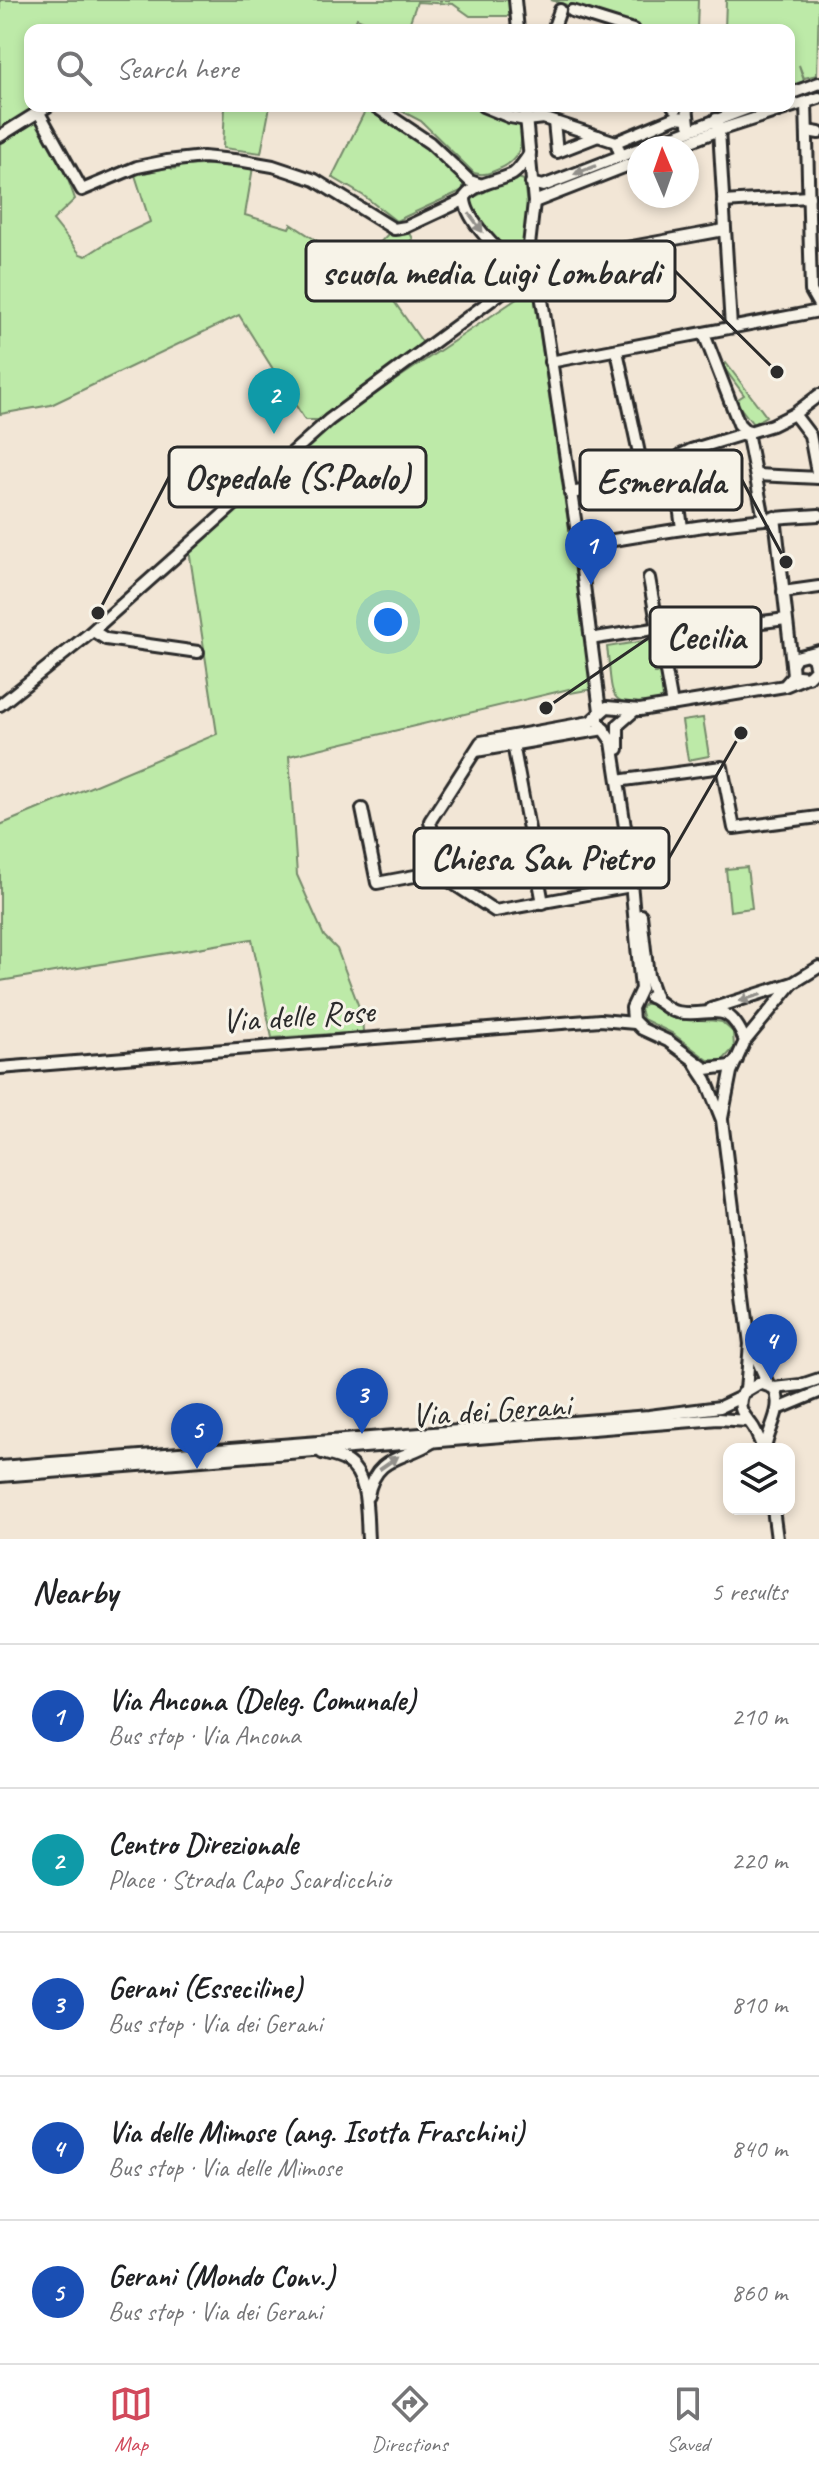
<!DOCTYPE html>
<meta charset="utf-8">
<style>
:root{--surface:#fff;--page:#f2f2f2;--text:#202124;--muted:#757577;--line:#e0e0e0;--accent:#d1495b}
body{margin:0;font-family:Caveat,sans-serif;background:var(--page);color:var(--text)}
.controls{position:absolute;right:24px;bottom:24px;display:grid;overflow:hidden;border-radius:16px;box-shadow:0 4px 12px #0003}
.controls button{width:72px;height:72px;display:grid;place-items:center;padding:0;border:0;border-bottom:2px solid var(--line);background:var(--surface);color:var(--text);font:40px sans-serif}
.compass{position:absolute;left:627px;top:136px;width:72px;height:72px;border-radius:50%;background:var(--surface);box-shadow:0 4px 12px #0003;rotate:358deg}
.you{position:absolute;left:388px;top:622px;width:28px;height:28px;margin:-20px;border:6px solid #fff;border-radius:50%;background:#1a73e8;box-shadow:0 0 0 12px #1a73e833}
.badge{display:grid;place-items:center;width:52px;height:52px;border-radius:50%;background:var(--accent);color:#fff;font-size:26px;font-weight:700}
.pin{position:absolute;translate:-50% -66px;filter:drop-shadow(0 2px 4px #0008)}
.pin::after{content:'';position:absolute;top:42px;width:28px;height:24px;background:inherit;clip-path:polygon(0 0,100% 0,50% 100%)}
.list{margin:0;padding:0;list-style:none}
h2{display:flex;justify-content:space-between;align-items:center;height:104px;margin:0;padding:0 32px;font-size:34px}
h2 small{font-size:26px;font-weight:400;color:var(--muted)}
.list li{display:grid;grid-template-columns:52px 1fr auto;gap:24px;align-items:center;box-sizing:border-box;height:144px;padding:0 32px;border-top:2px solid var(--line)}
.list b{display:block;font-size:30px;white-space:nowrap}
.list p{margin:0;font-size:26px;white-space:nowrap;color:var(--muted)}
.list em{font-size:26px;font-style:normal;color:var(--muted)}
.icon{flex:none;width:44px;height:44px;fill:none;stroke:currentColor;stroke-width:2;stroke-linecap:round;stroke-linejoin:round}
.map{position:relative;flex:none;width:819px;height:1539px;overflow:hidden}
.search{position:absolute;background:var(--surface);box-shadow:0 4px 12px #0003;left:24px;right:24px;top:24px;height:88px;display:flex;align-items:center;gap:20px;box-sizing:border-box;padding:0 28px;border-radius:16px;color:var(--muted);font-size:30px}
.sheet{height:824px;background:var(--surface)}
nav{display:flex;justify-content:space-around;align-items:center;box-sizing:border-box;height:112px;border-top:2px solid var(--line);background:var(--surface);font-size:22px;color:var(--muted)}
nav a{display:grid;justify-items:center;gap:4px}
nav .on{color:var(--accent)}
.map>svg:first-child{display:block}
</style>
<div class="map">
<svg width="819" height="1539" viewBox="0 0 819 1539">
<rect width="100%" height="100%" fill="#f2e6d6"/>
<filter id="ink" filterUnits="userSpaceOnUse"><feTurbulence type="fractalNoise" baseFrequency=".0125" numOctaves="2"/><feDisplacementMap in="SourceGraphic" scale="16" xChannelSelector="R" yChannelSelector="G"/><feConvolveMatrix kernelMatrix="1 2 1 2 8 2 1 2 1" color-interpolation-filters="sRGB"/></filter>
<g filter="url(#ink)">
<!-- green -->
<g fill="#bdeaa8" stroke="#748a6a" stroke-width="2">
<polygon points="0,0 510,0 511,16 470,16 453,4 417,2 407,30 385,30 357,18 352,30 30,30 30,94 26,96 66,174 75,199 53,220 80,254 86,256 108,242 150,222 135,175 171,167 172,169 179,168 179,166 225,164 250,169 253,167 245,215 289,228 291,224 357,267 388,234 399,236 410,233 413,239 370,267 425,346 319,420 305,420 239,315 51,405 0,414"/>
<polygon points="551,0 698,0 697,30 647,30"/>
<polygon points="726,0 819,0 817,75 804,78 799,65 804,81 790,86 789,30 725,30"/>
<polygon points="225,106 270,106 261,153 223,148"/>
<path d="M392 106H519C522 132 528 157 499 169 490 173 484 176 474 173L421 121Z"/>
<polygon points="366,109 418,141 459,178 463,183 463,190 396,221 364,196 332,177"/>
<polygon points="515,177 524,180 529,222 525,249 515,251 509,257 484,228 468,203 470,199"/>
<polygon points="533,288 593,689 570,693 569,689 289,756 297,875 324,936 337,949 362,1015 363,1032 272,1038 252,939 0,981 0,825 217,734 189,550 336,420"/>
<polygon points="726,363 766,416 753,424 735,401 744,395 722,365"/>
<path d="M650 640 654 673H661L663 700C603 710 614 697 607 647Z"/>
<polygon points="703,718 709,756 688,760 682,721"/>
<polygon points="747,867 752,908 730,911 726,869"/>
<path d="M645 1004H652C680 1030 690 1015 722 1022L733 1032 734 1048 723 1060H708L672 1033 643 1019 640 1009Z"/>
</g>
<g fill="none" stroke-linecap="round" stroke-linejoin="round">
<defs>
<g id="minor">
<polyline points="515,0 518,30"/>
<polyline points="572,11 633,30"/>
<polyline points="553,30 560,10"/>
<polyline points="789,94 819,83"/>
<polyline points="806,102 811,291 819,305"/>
<polyline points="375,106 430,143 470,181 482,185"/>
<polyline points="483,106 510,117 526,120 543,118 616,142 621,156"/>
<polyline points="525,106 534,202 528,254"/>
<polyline points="673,106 676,109"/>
<polyline points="687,106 689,124"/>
<polyline points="38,111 82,190 137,167 167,161 203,157 244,161 273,166 315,180 394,229 406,227 464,200"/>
<polyline points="716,119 719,130 731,327"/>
<polyline points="554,122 557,152 598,136"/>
<polyline points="807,131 819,133"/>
<polyline points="0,136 48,106"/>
<polyline points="616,142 676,117 687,118"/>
<polyline points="643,148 754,106"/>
<polyline points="673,148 719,130 819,98"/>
<polyline points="531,183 543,186 639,149"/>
<polyline points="534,202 639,161"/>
<polyline points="723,202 809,197"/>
<polyline points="528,254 535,261 543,306 579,546 600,711"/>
<path d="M528 254 514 256C509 262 509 269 515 275L525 278 535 269"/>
<polyline points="535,261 566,259 724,230"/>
<path d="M510 262C496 248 464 218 465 197 476 182 497 182 513 174 520 169 525 161 530 153"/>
<polyline points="704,334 739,424 747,432 764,519"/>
<polyline points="617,351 645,481"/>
<polyline points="550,362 819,311"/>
<polyline points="794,414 810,435 818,478"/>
<polyline points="756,475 819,478"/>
<polyline points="570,493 675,476"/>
<polyline points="775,517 792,664"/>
<polyline points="682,528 675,476 681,455 691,450 772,425 794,414 819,395"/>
<path d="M579 546C659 532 738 519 819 515"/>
<polyline points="649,578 672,705"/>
<polyline points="783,592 819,587"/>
<polyline points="93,631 106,639 198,652"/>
<polyline points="596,638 685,624 691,631 786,619"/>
<polyline points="798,676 808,677 816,669 813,658 807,654"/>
<polyline points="786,684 793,676 792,664 796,657 819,651"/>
<polyline points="0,705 89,634 329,420 521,278"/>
<polyline points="598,715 598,722 612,742 627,840 641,989 632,1008 633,1020 642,1029 668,1041 706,1069 730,1066 737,1060"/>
<polyline points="513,744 543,903"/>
<polyline points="618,749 618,725 634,711"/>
<polyline points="476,751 604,729"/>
<polyline points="624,780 722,767 734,828 819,817"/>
<polyline points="362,809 377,883 436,872 495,911 631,886"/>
<polyline points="436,872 438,864 430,821 481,742 590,722 607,707 640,710 785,686 804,678"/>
<polyline points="641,915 648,976 656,999"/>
<path d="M650 997C660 1000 666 1010 677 1012 709 1019 727 995 745 1041L731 1072 722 1118"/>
<polyline points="711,1009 793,983 819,967"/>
<polyline points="745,1041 792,984"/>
<polyline points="696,1065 706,1080 722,1120 750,1344 746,1390"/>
<polyline points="0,1068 600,1020 635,1023"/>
<polyline points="753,1350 768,1384"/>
<polyline points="774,1388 801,1385 819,1379"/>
<polyline points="778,1409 819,1392"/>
<path d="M763 1449C760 1441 756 1430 751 1424 742 1413 737 1407 743 1393L760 1383 774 1388C785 1408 768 1428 765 1449"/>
<path d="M322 1453C329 1455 339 1457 346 1461 370 1476 366 1515 368 1539"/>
<polyline points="0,1467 649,1416 720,1407 741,1397"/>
<polyline points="0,1476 718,1419 747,1421"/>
<path d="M368 1496C375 1454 406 1460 434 1441"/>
<polyline points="773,1509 777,1539"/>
</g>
</defs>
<!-- minor casing -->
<use href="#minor" stroke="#2b2b2b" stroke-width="16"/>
<!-- minor -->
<use href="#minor" stroke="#f7f3e8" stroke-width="10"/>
</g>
<!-- one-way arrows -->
<defs><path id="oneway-solid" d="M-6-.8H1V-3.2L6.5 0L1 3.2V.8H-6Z" transform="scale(2)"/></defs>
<g fill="#918f8a">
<use href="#oneway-solid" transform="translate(585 170) rotate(159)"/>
<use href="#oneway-solid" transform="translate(476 223) rotate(54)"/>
<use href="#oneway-solid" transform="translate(750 998) rotate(163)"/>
<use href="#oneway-solid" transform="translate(389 1463) rotate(-35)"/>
</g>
</g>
<g text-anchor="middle" stroke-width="6" stroke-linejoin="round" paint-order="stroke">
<!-- street labels -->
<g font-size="34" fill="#2b2b2b" stroke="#f7f3e8">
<text transform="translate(298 1015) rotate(-4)" y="12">Via delle Rose</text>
<text transform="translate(491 1409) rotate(-4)" y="12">Via dei Gerani</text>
</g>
</g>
<!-- callouts -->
<path fill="none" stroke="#2b2b2b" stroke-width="3" d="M777 372L675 271M98 613L169 477M786 562L742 480M546 708L650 637M741 733L669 858"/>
<g fill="#2b2b2b" stroke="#f7f3e8" stroke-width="3">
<circle cx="777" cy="372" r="8"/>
<circle cx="98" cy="613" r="8"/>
<circle cx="786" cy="562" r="8"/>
<circle cx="546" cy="708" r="8"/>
<circle cx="741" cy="733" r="8"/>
</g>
<g fill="#f7f3e8" stroke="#2b2b2b" stroke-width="3">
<rect x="306" y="241" width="369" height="60" rx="8"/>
<rect x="169" y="447" width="257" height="60" rx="8"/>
<rect x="580" y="450" width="162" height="60" rx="8"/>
<rect x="650" y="607" width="111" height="60" rx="8"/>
<rect x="414" y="828" width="255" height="60" rx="8"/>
</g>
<g font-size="36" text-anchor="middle" font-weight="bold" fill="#2b2b2b">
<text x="491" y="284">scuola media Luigi Lombardi</text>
<text x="297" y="489">Ospedale (S.Paolo)</text>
<text x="661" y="493">Esmeralda</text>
<text x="706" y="649">Cecilia</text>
<text x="542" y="870">Chiesa San Pietro</text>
</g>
</svg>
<div class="controls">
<button><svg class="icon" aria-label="layers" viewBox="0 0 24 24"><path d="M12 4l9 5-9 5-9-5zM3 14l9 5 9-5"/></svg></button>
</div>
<svg class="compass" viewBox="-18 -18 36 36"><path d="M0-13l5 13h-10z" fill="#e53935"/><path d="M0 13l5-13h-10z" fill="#757577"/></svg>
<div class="you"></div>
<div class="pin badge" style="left:591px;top:585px;background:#1a4fb4">1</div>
<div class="pin badge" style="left:274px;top:434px;background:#0f9aa8">2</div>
<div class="pin badge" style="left:362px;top:1434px;background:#1a4fb4">3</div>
<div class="pin badge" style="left:771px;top:1380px;background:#1a4fb4">4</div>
<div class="pin badge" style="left:197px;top:1469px;background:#1a4fb4">5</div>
<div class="search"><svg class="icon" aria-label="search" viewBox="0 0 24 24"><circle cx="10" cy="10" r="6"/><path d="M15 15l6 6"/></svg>Search here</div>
</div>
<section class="sheet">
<h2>Nearby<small>5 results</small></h2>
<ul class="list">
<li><span class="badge" style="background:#1a4fb4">1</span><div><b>Via Ancona (Deleg. Comunale)</b><p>Bus stop · Via Ancona</p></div><em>210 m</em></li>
<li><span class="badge" style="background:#0f9aa8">2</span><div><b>Centro Direzionale</b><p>Place · Strada Capo Scardicchio</p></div><em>220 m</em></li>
<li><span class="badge" style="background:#1a4fb4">3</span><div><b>Gerani (Esseciline)</b><p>Bus stop · Via dei Gerani</p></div><em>810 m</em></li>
<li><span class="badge" style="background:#1a4fb4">4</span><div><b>Via delle Mimose (ang. Isotta Fraschini)</b><p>Bus stop · Via delle Mimose</p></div><em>840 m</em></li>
<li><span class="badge" style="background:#1a4fb4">5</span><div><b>Gerani (Mondo Conv.)</b><p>Bus stop · Via dei Gerani</p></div><em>860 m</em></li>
</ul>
</section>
<nav>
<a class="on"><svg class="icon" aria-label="map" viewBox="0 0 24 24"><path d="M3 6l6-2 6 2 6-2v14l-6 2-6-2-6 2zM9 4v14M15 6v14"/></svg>Map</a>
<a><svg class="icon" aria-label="directions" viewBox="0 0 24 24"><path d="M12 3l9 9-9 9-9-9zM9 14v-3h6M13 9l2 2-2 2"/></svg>Directions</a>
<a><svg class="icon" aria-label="saved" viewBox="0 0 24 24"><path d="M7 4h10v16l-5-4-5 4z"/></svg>Saved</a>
</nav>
